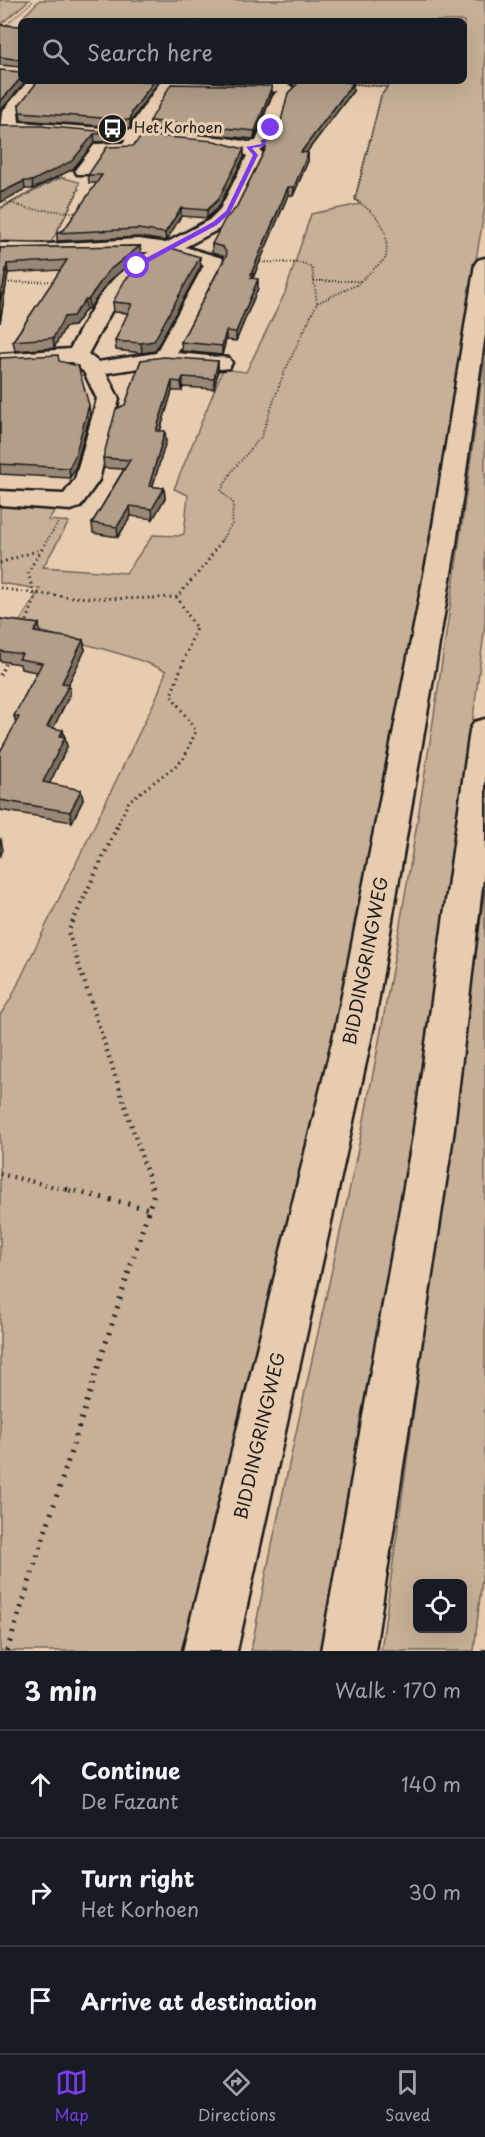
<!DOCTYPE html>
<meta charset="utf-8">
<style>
:root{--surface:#171b24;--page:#20242c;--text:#f1f3f6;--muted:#9ea1a6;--line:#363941;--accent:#7c3aed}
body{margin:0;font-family:"Playpen Sans",sans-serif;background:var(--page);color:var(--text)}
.controls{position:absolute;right:18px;bottom:18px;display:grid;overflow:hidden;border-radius:9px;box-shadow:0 6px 24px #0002}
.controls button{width:54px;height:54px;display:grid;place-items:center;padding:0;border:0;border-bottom:2px solid var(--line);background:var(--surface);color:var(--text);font:30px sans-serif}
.stop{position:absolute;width:18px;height:18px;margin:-14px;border:4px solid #7c3aed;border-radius:50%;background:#fff}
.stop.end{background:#7c3aed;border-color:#fff;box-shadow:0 2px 6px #0008}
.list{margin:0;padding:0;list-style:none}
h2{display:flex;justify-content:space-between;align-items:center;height:78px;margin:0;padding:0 24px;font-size:26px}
h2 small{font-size:20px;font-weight:400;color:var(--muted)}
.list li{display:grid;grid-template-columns:39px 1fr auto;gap:18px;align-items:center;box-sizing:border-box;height:108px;padding:0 24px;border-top:2px solid var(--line)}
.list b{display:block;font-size:22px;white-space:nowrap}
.list p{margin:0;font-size:20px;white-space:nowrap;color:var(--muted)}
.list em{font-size:20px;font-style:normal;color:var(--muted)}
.icon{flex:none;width:33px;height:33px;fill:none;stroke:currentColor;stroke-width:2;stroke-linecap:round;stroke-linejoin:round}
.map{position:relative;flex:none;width:485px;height:1651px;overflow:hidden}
.search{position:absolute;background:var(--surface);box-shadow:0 6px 24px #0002;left:18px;right:18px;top:18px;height:66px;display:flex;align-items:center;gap:15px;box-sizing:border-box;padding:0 21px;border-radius:9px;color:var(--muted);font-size:22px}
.sheet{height:402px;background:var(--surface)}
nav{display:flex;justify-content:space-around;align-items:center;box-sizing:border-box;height:84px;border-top:2px solid var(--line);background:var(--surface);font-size:16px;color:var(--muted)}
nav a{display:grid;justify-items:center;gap:3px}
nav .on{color:var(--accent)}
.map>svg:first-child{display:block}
</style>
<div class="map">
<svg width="485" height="1651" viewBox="0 0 485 1651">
<rect width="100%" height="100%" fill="#e8ccaf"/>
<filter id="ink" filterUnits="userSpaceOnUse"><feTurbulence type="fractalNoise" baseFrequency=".0167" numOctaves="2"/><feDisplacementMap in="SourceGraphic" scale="12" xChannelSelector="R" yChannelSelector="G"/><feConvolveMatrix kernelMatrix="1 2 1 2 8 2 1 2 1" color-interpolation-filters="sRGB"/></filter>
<g filter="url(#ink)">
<!-- green -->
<g fill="#c7b097" stroke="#72665a" stroke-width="1.5" fill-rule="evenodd">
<polygon points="0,0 29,0 1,24"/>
<path d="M40 0H485V207L380 828 308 1164 194 1651H0V1015L10 1000 157 696 166 671C119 649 67 643 19 623L40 589 0 583V500L59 505 48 520 69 522 43 567 126 573 153 535 178 536 184 534 188 495 174 489 223 369 246 372 285 293 311 214 360 204 355 199 381 96 387 87 328 81H464V21H23L21 19Z"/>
<polygon points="64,178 79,182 77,194 49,246 0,247 0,208 56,179"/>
<path d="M485 354V625L452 881 329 1651H251C284 1473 328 1297 364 1120 414 866 451 610 485 354Z"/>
<path d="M485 888V1551L474 1651H381ZM418 1584H462V1628H418Z"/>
</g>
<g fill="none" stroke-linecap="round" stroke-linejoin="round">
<defs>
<path id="minor" d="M28 81H43L18 112 19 122 132 130 134 121 161 81 261 85 279 82 291 86 296 91 286 99 279 128 268 148 260 150 264 155 234 216 221 228 185 247 222 258 225 262 217 281 177 353 229 358 232 363 229 368 221 369 166 364 106 373 119 399 99 480 80 507 71 510 0 505V491L64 494 75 479 97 399 84 372 72 362 0 366V354L70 349C93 307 105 276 149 252L47 256 0 255V243L47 244 139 239 166 243 209 220 220 209 247 156C236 144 163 142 142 140L133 151 106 152 89 174H77L75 170 95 144 123 143 126 139 42 132H0L2 112ZM170 89 261 93 278 91C268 97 263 128 256 141L248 142 228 138 147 131 150 121ZM171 255 204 265 156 353 98 362 88 354 124 288 144 270Z"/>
<g id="major">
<polygon points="485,258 485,334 456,544 374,1026 237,1651 183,1651 336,1026 430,544 475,264 478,260"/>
<polygon points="485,719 485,862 453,1136 375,1651 321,1651 413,1136 470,730 474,722"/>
</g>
</defs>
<!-- minor casing -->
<use href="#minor" stroke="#1c1c1c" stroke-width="5"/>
<!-- major casing -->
<use href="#major" stroke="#1c1c1c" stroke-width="5"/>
<!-- path-far4 -->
<g stroke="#1c1c1c" stroke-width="1.5" stroke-dasharray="1 2" stroke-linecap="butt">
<polyline points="5,26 34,0"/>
<polyline points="351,84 387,87"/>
<polyline points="370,140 381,96 392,81"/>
</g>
<!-- path-far3 -->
<g stroke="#1c1c1c" stroke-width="2" stroke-dasharray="1 2" stroke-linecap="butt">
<polyline points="0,200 30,209 82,213"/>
<polyline points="0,209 63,176"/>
<polyline points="58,230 79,188"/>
<polyline points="254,262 303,263 312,268 317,303"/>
<polyline points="314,281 360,281"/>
<polyline points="0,283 58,281"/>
<polyline points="46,542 58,523"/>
<path d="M220 542 232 524 233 503 221 491 232 471 261 437 283 375 317 303 356 285 386 258C389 225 380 218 355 199L370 139"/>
</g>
<!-- path-far2 -->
<g stroke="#1c1c1c" stroke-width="3" stroke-dasharray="1.5 4" stroke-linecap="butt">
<polyline points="0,563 42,549"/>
<path d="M0 588C60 599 116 600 177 597L205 565 221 541"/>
<polyline points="25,626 35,599 28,572 47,541"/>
<polyline points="0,675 8,659"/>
<polyline points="116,828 129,801 183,760 196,731 171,695 196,628 177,597"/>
</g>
<!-- path-far1 -->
<g stroke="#1c1c1c" stroke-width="4.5" stroke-dasharray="1.5 5" stroke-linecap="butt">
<polyline points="117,827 68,932 153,1191"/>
<polyline points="0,1174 72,1191"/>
</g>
<!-- path -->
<g stroke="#1c1c1c" stroke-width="5" stroke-dasharray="2 7" stroke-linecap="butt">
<polyline points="66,1189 149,1209"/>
<polyline points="7,1651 154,1193 153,1189"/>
<polyline points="484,1651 485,1644"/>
</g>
<!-- minor -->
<use href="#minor" fill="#e8ccaf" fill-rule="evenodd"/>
<!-- major -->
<use href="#major" fill="#e8ccaf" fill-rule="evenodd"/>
</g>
<!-- wall -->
<g fill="#998876" stroke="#1c1c1c" stroke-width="1.5">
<polygon points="0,25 21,26 21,67 0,65"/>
<polygon points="217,81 271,81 261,83"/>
<polygon points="283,81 346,81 346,83 353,83 353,91 306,153 308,153 308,161 293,196 288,195 253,278 258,288 236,341 226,340 222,355 182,351 181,342 224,259 223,256 212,253 212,244 236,208 264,152 264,143 270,141 281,121 295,87 292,84"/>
<polygon points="272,94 254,139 150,129 150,121"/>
<polygon points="19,105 132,120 130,128 21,120"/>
<polygon points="0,126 120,133 121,141 95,142 73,169 33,189 25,189"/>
<polygon points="244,157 218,208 207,218 181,216 166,241 139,237 57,241 57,233 64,230 97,183 89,183 88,175"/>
<polygon points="140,246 141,255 109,281 89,309 86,309 74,326 65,327 54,348 15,351 13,341 61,270 8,273 0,323 0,248"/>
<polygon points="201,266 155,351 142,353 116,350 115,341 128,313 114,312 113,302"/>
<polygon points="141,360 218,361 218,371 214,389 183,387 182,391 172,391 160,431 166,441 152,487 164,488 165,498 153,519 131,516 118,537 93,533 92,523 124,469 104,468 103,458 125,405"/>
<polygon points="0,361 59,361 90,415 76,466 70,478 0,474"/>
<polygon points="0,619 39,624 40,633 83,640 85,650 68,684 70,694 53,728 65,737 67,747 49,784 81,790 83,800 72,822 0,810 0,752 16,724 14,716 37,672 21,669 20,664 0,661"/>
</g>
<!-- shaded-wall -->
<g fill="#7d6f60" stroke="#1c1c1c" stroke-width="1.5">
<polygon points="21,78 21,81 26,81 0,111 0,114 0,102"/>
<polygon points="154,81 159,81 132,120 130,128 130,120 132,112"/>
<polygon points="353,83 353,91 300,161 301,152"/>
<polygon points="272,86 272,94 254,139 255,131"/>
<polygon points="94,134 95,142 73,169 33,189 32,181"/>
<polygon points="244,149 244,157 218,208 207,218 207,210"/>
<polygon points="308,153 308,161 293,196 294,187"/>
<polygon points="24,181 25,189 0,203 0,193"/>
<polygon points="288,187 288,195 253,278 253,283 251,287 251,274"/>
<polygon points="181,208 181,216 166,241 165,233"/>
<polygon points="140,246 141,255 109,281 89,309 88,300 108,271"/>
<polygon points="200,257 201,266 155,351 142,353 141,343"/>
<polygon points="7,264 8,273 0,323 0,304"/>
<polygon points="258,279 258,288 236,341 236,332"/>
<polygon points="85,300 86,309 74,326 65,327 54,348 53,338 64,317"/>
<polygon points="226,331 226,340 222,355 222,346"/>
<polygon points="218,361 218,371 214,389 214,379"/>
<polygon points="183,377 183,387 182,391 181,382"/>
<polygon points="172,381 172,391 157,441 156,431"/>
<polygon points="89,405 90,415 76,466 70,478 69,468"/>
<polygon points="165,431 166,441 150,496 149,486"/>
<polygon points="164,488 165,498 153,519 152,509"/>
<polygon points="130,506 131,516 118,537 117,527"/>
<polygon points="39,624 40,634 34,632"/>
<polygon points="83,640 85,650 64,693 62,683"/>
<polygon points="69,684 70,694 49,737 47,727"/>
<polygon points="63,730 67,747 45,793 43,782 60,736"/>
<polygon points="81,790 83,800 72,822 70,812"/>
<polygon points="1,839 3,850 0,857 0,841"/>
</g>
<!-- building -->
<g fill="#b29e89" stroke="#1c1c1c" stroke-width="1.5">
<polygon points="0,25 21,26 21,60 0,57"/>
<polygon points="0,70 20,72 21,71 21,78 0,102"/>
<polygon points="38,81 154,81 132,112 130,120 20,112 19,105"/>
<polygon points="296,81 345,81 344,82 353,83 301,152 308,153 294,187 288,187 251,274 253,274 251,278 258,279 236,332 226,331 222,346 181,342 227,254 223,247 212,244 225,219 236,208 266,148 264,143 270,141 281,121 288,93 298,83"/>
<polygon points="171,84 272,86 255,131 150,121"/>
<polygon points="0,126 41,126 120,133 94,134 72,161 32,181 24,181 0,193"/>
<polygon points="143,135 214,141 244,149 218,200 207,210 181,208 165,233 138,229 57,233 64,230 102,175 88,175 107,147 133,146"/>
<polygon points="140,246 108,271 88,300 85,300 73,316 64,317 53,338 13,341 67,260 7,264 0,304 0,248"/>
<polygon points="171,248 200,257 154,341 141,343 115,341 132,304 113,302 125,280 145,263"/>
<polygon points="58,355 59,361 78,366 89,405 75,456 69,468 0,464 0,361 1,358"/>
<polygon points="164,357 218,361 214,379 183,377 181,382 172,381 156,431 165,431 149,486 164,488 152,509 130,506 117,527 92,523 130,460 103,458 116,409 125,405 141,360"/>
<polygon points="0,619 39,624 34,632 83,640 62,683 69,684 47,727 63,730 60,736 65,737 43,782 81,790 70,812 0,800 0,752 19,717 14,716 42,663 19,659 22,654 0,651"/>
</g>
</g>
<!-- route -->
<polygon fill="#7c3aed" points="271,127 273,128 264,146 252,148 258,155 230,213 217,225 139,267 135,267 135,264 213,222 226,211 253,155 246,147 261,144"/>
<!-- icons -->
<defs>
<symbol id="bus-disc" viewBox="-11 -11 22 22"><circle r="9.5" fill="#1c1c1c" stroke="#e8ccaf"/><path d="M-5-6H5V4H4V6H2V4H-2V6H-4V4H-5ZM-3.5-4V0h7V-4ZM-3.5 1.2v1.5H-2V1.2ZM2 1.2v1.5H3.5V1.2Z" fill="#fff"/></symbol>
</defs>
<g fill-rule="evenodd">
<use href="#bus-disc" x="96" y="112" width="33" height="33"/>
</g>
<g text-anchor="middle" stroke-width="6" stroke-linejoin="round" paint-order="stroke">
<!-- far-poi labels -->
<g font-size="15" fill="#1c1c1c" stroke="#e8ccaf" text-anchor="start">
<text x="134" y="133">Het Korhoen</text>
</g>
<!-- street labels -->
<g font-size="18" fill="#1c1c1c" stroke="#e8ccaf">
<text transform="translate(366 961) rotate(-79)" y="6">BIDDINGRINGWEG</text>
<text transform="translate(260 1436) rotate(-77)" y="6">BIDDINGRINGWEG</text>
</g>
</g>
</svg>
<div class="controls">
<button><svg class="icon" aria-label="locate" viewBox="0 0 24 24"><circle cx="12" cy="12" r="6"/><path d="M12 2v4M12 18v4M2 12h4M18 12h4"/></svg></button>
</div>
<div class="stop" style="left:137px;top:266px"></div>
<div class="stop end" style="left:271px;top:128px"></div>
<div class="search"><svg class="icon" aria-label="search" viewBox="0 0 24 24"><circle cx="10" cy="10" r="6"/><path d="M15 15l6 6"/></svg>Search here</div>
</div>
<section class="sheet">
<h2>3 min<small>Walk · 170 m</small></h2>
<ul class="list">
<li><svg class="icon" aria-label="ahead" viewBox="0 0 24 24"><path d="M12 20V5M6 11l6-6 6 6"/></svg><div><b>Continue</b><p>De Fazant</p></div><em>140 m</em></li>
<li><svg class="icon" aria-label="right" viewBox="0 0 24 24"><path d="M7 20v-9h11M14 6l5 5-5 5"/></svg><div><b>Turn right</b><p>Het Korhoen</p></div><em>30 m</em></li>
<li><svg class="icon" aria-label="arrive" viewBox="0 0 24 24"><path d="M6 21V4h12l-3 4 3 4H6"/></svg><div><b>Arrive at destination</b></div></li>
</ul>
</section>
<nav>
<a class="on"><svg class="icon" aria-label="map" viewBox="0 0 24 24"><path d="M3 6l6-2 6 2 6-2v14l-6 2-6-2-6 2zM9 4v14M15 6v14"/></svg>Map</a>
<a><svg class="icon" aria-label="directions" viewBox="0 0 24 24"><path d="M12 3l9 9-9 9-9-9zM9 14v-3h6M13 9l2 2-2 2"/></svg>Directions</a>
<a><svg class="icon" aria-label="saved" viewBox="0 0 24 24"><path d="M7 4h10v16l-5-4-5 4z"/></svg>Saved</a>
</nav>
